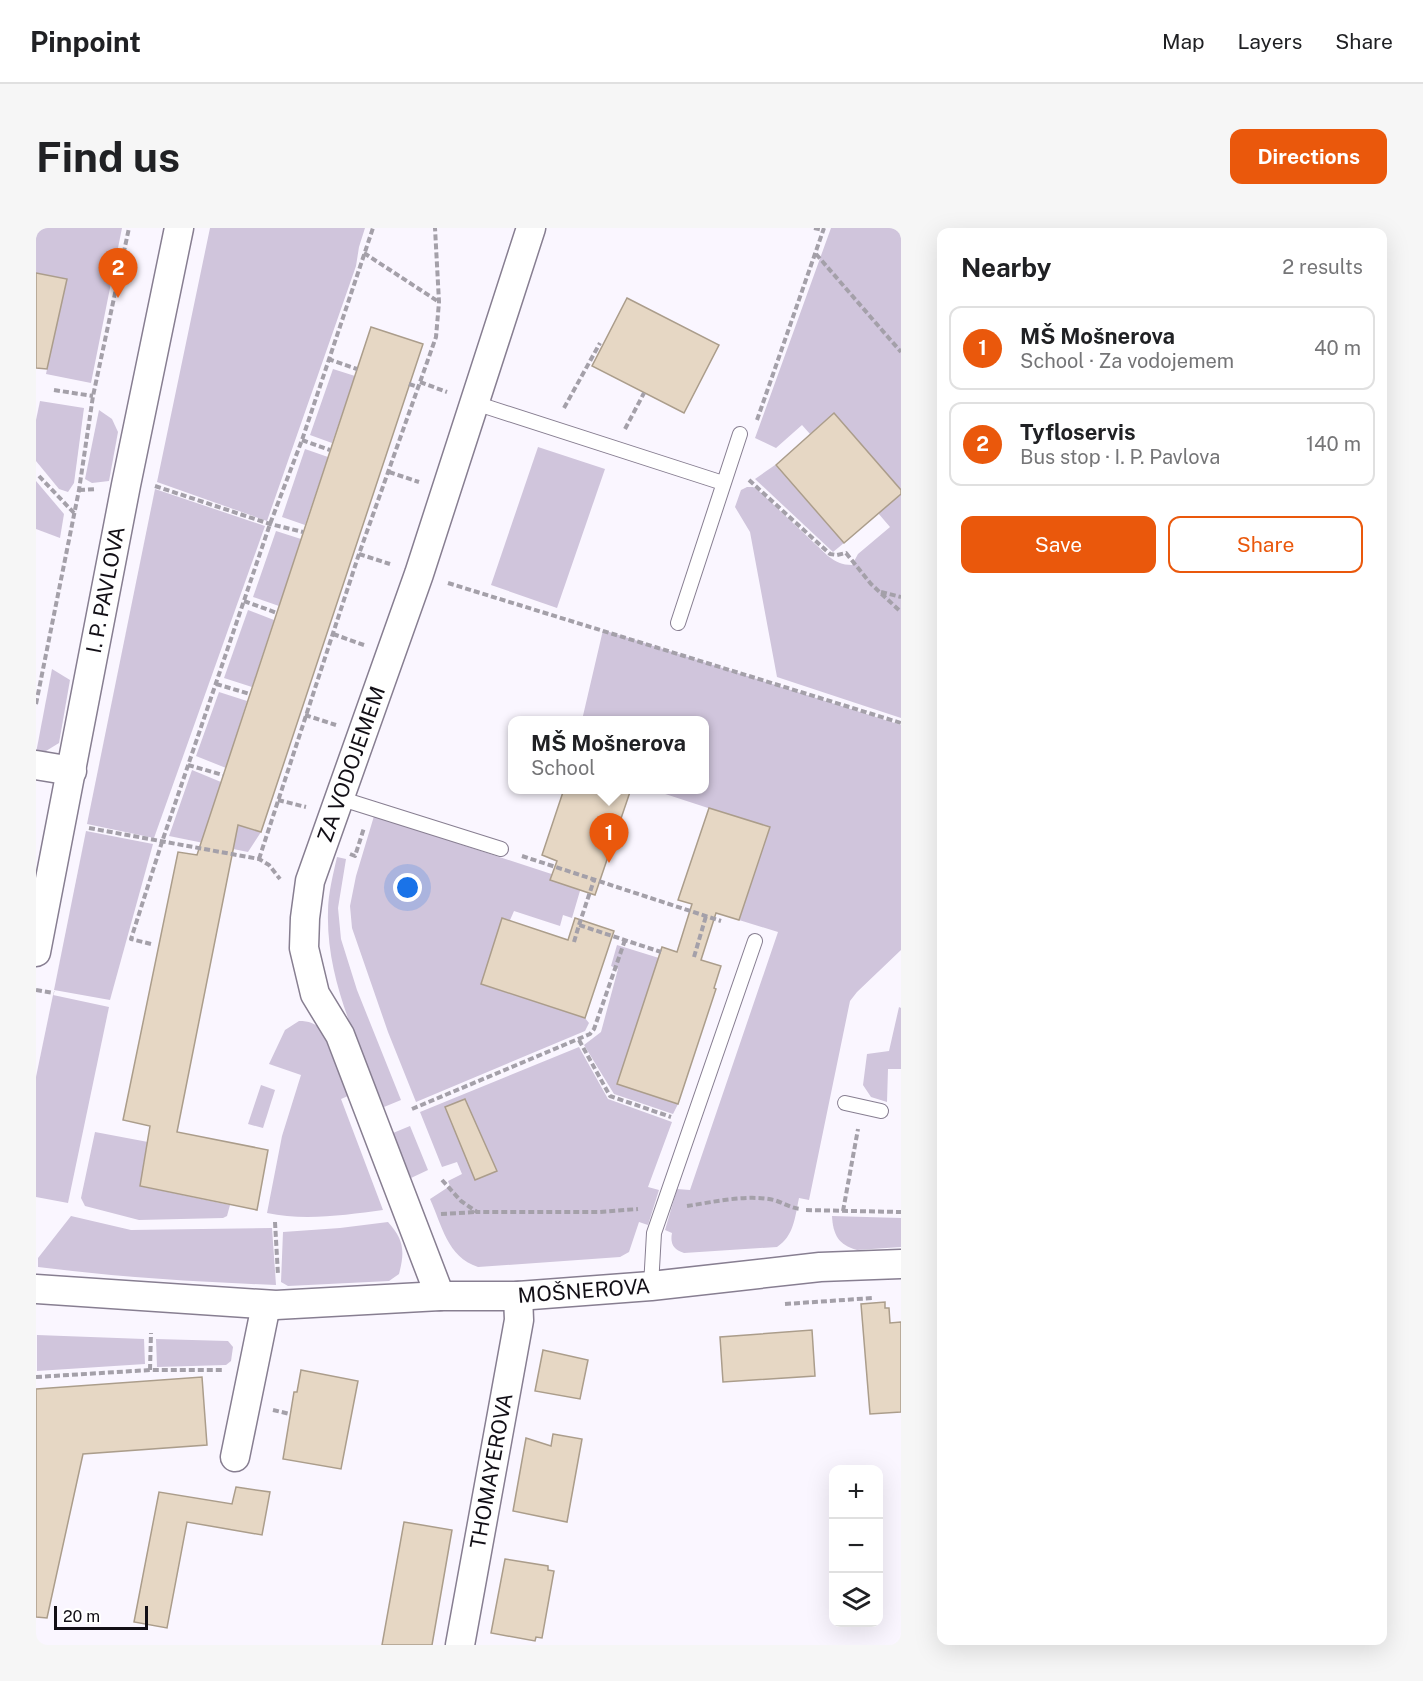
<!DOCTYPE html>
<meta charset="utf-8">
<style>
:root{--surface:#fff;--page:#f6f6f6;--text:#202124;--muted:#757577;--line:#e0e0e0;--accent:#ea580c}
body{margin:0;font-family:"Public Sans",sans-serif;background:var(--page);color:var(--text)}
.controls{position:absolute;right:18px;bottom:18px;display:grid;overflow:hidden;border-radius:12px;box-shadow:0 6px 24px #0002}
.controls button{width:54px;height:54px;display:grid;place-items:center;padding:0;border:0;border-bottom:2px solid var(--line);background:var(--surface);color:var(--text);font:30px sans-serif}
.scale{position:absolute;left:18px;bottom:15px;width:94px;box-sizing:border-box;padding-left:6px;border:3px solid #120f16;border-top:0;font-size:16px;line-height:21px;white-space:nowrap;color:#120f16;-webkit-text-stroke:4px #fff;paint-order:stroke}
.you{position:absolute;left:372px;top:660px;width:21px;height:21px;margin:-15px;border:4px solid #fff;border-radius:50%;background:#1a73e8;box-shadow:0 0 0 9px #1a73e833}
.badge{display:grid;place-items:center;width:39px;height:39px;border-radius:50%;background:var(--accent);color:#fff;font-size:20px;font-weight:700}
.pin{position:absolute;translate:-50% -50px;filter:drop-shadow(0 2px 3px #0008)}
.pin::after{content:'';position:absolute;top:32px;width:21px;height:18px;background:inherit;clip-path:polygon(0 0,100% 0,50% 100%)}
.popup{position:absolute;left:472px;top:488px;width:201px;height:78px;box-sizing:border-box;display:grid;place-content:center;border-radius:12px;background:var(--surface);filter:drop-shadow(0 2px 4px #0005);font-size:20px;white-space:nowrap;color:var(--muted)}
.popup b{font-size:22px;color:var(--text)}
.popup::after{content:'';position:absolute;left:50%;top:100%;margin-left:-12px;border:12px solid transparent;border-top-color:var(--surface)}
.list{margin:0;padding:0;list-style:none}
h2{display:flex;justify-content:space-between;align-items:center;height:78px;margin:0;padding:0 24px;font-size:26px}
h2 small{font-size:20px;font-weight:400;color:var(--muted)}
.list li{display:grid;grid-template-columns:39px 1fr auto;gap:18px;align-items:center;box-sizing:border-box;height:84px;margin:0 12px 12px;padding:0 12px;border:2px solid var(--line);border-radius:12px}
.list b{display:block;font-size:22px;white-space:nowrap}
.list p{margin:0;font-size:20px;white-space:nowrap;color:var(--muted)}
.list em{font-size:20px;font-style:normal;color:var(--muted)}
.actions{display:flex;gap:12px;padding:18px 24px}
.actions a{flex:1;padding:14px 0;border:2px solid var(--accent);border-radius:12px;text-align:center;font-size:21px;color:var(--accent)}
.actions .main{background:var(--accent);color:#fff}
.icon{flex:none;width:33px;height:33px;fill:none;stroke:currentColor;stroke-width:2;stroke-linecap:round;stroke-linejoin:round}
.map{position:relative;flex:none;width:865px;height:1417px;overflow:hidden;border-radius:12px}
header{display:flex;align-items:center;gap:36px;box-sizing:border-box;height:84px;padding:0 30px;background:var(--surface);border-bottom:2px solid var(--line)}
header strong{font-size:28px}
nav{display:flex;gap:33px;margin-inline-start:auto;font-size:21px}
.intro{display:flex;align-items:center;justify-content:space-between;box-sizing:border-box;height:144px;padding:0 36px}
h1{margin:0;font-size:42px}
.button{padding:15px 27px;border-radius:12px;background:var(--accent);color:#fff;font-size:21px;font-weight:700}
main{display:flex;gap:36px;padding:0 36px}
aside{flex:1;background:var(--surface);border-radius:12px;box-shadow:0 6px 24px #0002}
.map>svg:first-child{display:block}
</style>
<header>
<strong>Pinpoint</strong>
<nav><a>Map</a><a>Layers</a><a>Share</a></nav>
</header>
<div class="intro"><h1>Find us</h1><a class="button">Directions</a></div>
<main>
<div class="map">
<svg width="865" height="1417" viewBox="0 0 865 1417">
<rect width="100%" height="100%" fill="#faf6ff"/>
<!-- green -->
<g fill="#d0c5dc">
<polygon points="0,0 86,0 55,155 10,146 30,51 0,45"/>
<polygon points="174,0 329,0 323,19 320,38 231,293 121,254"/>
<polygon points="795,0 865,0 865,262 798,185 774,206 766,197 740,220 719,210"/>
<polygon points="297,141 319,148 296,215 274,207"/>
<polygon points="4,173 48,180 38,255 32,264 23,261 0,233 0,192"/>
<polygon points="63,182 76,191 82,204 73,253 56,255 49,251"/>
<polygon points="502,219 569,241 521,380 455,357"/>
<polygon points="269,221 292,229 269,297 246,289"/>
<polygon points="739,237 808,315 797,324 719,251"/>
<polygon points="0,253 28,286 24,310 0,301"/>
<path d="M711 259H717L722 262 792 328C800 334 806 337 816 337L822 326 854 299 842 285 865 266V490L741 449 714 304 699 279 705 262Z"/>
<polygon points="119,261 229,298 118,610 51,596"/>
<polygon points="240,303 265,311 243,378 217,369"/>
<polygon points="212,382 238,392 216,459 188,450"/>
<path d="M567 402 865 497V722L821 764 814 773 773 972 763 970C759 989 758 1008 741 1019L648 1025C637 1022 634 1015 636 1005L629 1002 641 961 654 962 742 704 703 692 733 600 617 562H669V492H546Z"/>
<polygon points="16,441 34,452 23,515 10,523 0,525"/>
<polygon points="183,464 211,473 190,540 160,528"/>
<polygon points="156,542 185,554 174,588 225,604 212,624 133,608"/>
<polygon points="338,588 546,656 536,690 527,687 524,698 478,683 446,756 549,790 553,795 549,803 380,874 352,804 316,700 314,678 320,648"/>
<polygon points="50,603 117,616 74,772 18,762"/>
<path d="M301 629 310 631 302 680 305 711 321 762 365 872 348 879C323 817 290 753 292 684 292 666 297 647 301 629Z"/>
<polygon points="581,717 623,730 581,856 642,876 637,886 578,866 548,817 565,804 582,741 575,738"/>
<polygon points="17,767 73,779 32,975 0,969 0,849"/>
<polygon points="863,779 865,780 865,841 852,841 851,874 835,869 827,857 831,826 853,823"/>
<path d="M263 793C273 793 279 795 286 803L312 868 305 871 347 982C310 987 268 993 231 985L246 908 265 847 233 836 249 802Z"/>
<path d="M543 819 572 871 636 894 612 959 623 962 612 997 603 994 593 1024 584 1029 442 1039C411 1029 406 997 394 971L414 958 412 953 426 946 421 934 406 939 384 884Z"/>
<polygon points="225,857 239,862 227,900 212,896"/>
<polygon points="374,898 392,942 375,950 357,905"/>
<polygon points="59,904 112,914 104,958 194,977 191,988 187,990 103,992 49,978 45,970"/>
<path d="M35 988 95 1002 236 1000 240 1057C160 1054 81 1049 2 1039V1030Z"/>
<path d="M796 988 865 990V1019L821 1022C802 1017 797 1006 796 988Z"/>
<path d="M352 994C368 1012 369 1023 363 1046L353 1053 252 1058 245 1054 247 1004 304 1000Z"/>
<polygon points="1,1107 108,1111 109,1136 1,1143"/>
<polygon points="120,1111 192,1113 197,1119 195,1133 190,1137 121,1139"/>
</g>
<!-- building -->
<g fill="#e6d7c4" stroke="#ab9d8b" stroke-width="1.5">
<polygon points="0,45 31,51 11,141 0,140"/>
<polygon points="591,70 683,117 648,185 556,138"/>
<polygon points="335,99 387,116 225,604 202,597 141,904 232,922 221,982 104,958 114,898 87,892 142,624 161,627"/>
<polygon points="798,185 865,262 865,266 808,315 740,237"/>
<polygon points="528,561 595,561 559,667 514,652 521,633 506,627"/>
<polygon points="673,580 734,599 703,692 680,685 665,732 685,738 678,760 680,761 642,876 581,856 626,719 641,724 656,676 642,672"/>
<polygon points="466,690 532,712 539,690 578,703 549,790 445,756"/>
<polygon points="429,871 461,943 439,952 409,879"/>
<polygon points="849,1074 849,1080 853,1080 854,1095 865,1094 865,1184 834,1186 825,1076"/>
<polygon points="776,1102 779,1148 687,1154 684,1109"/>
<polygon points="507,1122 552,1132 544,1171 499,1163"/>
<polygon points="265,1142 322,1153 305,1241 247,1231 258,1164 261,1164"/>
<polygon points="166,1149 171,1217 47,1226 11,1390 0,1389 0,1161"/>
<polygon points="517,1206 546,1211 531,1294 477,1283 490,1210 515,1218"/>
<polygon points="200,1259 234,1264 226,1307 151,1294 131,1400 98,1394 123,1264 196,1276"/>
<polygon points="368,1294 416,1302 396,1417 346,1417"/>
<polygon points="469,1331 512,1338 512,1342 518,1343 506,1410 500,1409 499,1413 455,1405"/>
</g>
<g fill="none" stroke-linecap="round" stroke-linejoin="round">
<defs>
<g id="lane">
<polyline points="439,175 687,255"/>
<polyline points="642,395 704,206"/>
<polyline points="303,570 465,621"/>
<polyline points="809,875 845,883"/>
<polyline points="615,1058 618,1005 719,713"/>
</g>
<g id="street">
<polyline points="0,537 36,543"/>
<path id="s1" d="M0 724 90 257 143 0"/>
<path id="s2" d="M0 1061 240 1077 404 1068H482L615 1058 784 1039 865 1036"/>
<path id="s3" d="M404 1068 304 807 279 766 268 720 269 690 274 653 383 346 495 0"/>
<polyline points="199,1229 230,1077"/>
<path id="s4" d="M424 1417 483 1092 482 1068"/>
</g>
</defs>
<!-- lane casing -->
<use href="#lane" stroke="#877e91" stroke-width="16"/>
<!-- street casing -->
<use href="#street" stroke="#877e91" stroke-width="31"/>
<!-- path -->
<g stroke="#a4a0a9" stroke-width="4" stroke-dasharray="6 3" stroke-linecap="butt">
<polyline points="778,0 788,2"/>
<polyline points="328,25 403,74"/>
<polyline points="780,26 865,124"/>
<polyline points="292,131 321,141"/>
<polyline points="384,154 411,164"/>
<polyline points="373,156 382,159"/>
<polyline points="18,162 57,168"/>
<polyline points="528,180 564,115"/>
<polyline points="721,192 788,0"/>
<polyline points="589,201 608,165"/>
<polyline points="266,212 294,222"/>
<polyline points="353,244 383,254"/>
<polyline points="3,248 38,285"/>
<polyline points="713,252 794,326 801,327 810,325 835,356 865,384"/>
<polyline points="119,258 234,296 267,304"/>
<polyline points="43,262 61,261"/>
<polyline points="323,326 354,336"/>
<polyline points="412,355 865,495"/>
<polyline points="845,364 865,369"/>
<polyline points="208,373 241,385"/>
<polyline points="297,406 328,417"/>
<polyline points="180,456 214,466"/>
<polyline points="0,476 43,262 57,168 93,0"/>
<polyline points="269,487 300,497"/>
<polyline points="152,537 187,547"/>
<polyline points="242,572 270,579"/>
<polyline points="53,600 223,631 233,637 244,651"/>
<polyline points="314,626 319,628 328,600"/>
<polyline points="486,628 685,693"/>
<polyline points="223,631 323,326 400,109 403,74 399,0"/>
<polyline points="543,697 558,652"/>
<polyline points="538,714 543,697 625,724"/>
<polyline points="115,716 95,711 126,614 234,296 266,212 337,0"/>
<polyline points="658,729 670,688"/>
<polyline points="0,762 18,765"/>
<polyline points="543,812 574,868 635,889"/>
<polyline points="376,881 554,806 558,801 589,712"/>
<polyline points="406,952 425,973 441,984 563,984 602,981"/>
<path d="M651 978C678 974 711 966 738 972 748 975 754 980 765 981"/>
<polyline points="770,982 865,984"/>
<polyline points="807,983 822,901"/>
<polyline points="405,986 440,984"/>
<polyline points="239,994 242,1047"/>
<polyline points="749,1076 837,1070"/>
<polyline points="114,1142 115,1105"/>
<polyline points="0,1149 114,1142 187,1142"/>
<polyline points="237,1182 254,1186"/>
</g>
<!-- lane -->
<use href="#lane" stroke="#fff" stroke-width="14"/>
<!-- street -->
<use href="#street" stroke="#fff" stroke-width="28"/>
</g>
<g text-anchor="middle" stroke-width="5" stroke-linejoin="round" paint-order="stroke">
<!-- street labels -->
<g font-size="21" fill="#120f16" stroke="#fff">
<text dy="7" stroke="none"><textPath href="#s1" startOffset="369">I. P. PAVLOVA</textPath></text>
<text dy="7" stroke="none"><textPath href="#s3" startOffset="566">ZA VODOJEMEM</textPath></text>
<text dy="7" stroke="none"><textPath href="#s2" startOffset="549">MOŠNEROVA</textPath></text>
<text dy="7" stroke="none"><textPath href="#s4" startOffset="177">THOMAYEROVA</textPath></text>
</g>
</g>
</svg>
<div class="controls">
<button>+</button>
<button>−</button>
<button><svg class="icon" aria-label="layers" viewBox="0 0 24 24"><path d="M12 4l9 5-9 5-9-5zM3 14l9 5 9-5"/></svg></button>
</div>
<div class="scale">20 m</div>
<div class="you"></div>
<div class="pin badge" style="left:573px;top:635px">1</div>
<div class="popup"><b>MŠ Mošnerova</b>School</div>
<div class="pin badge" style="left:82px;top:70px">2</div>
</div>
<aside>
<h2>Nearby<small>2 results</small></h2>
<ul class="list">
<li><span class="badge">1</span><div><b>MŠ Mošnerova</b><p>School · Za vodojemem</p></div><em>40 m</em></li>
<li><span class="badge">2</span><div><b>Tyfloservis</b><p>Bus stop · I. P. Pavlova</p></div><em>140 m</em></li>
</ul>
<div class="actions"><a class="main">Save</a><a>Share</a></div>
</aside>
</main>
